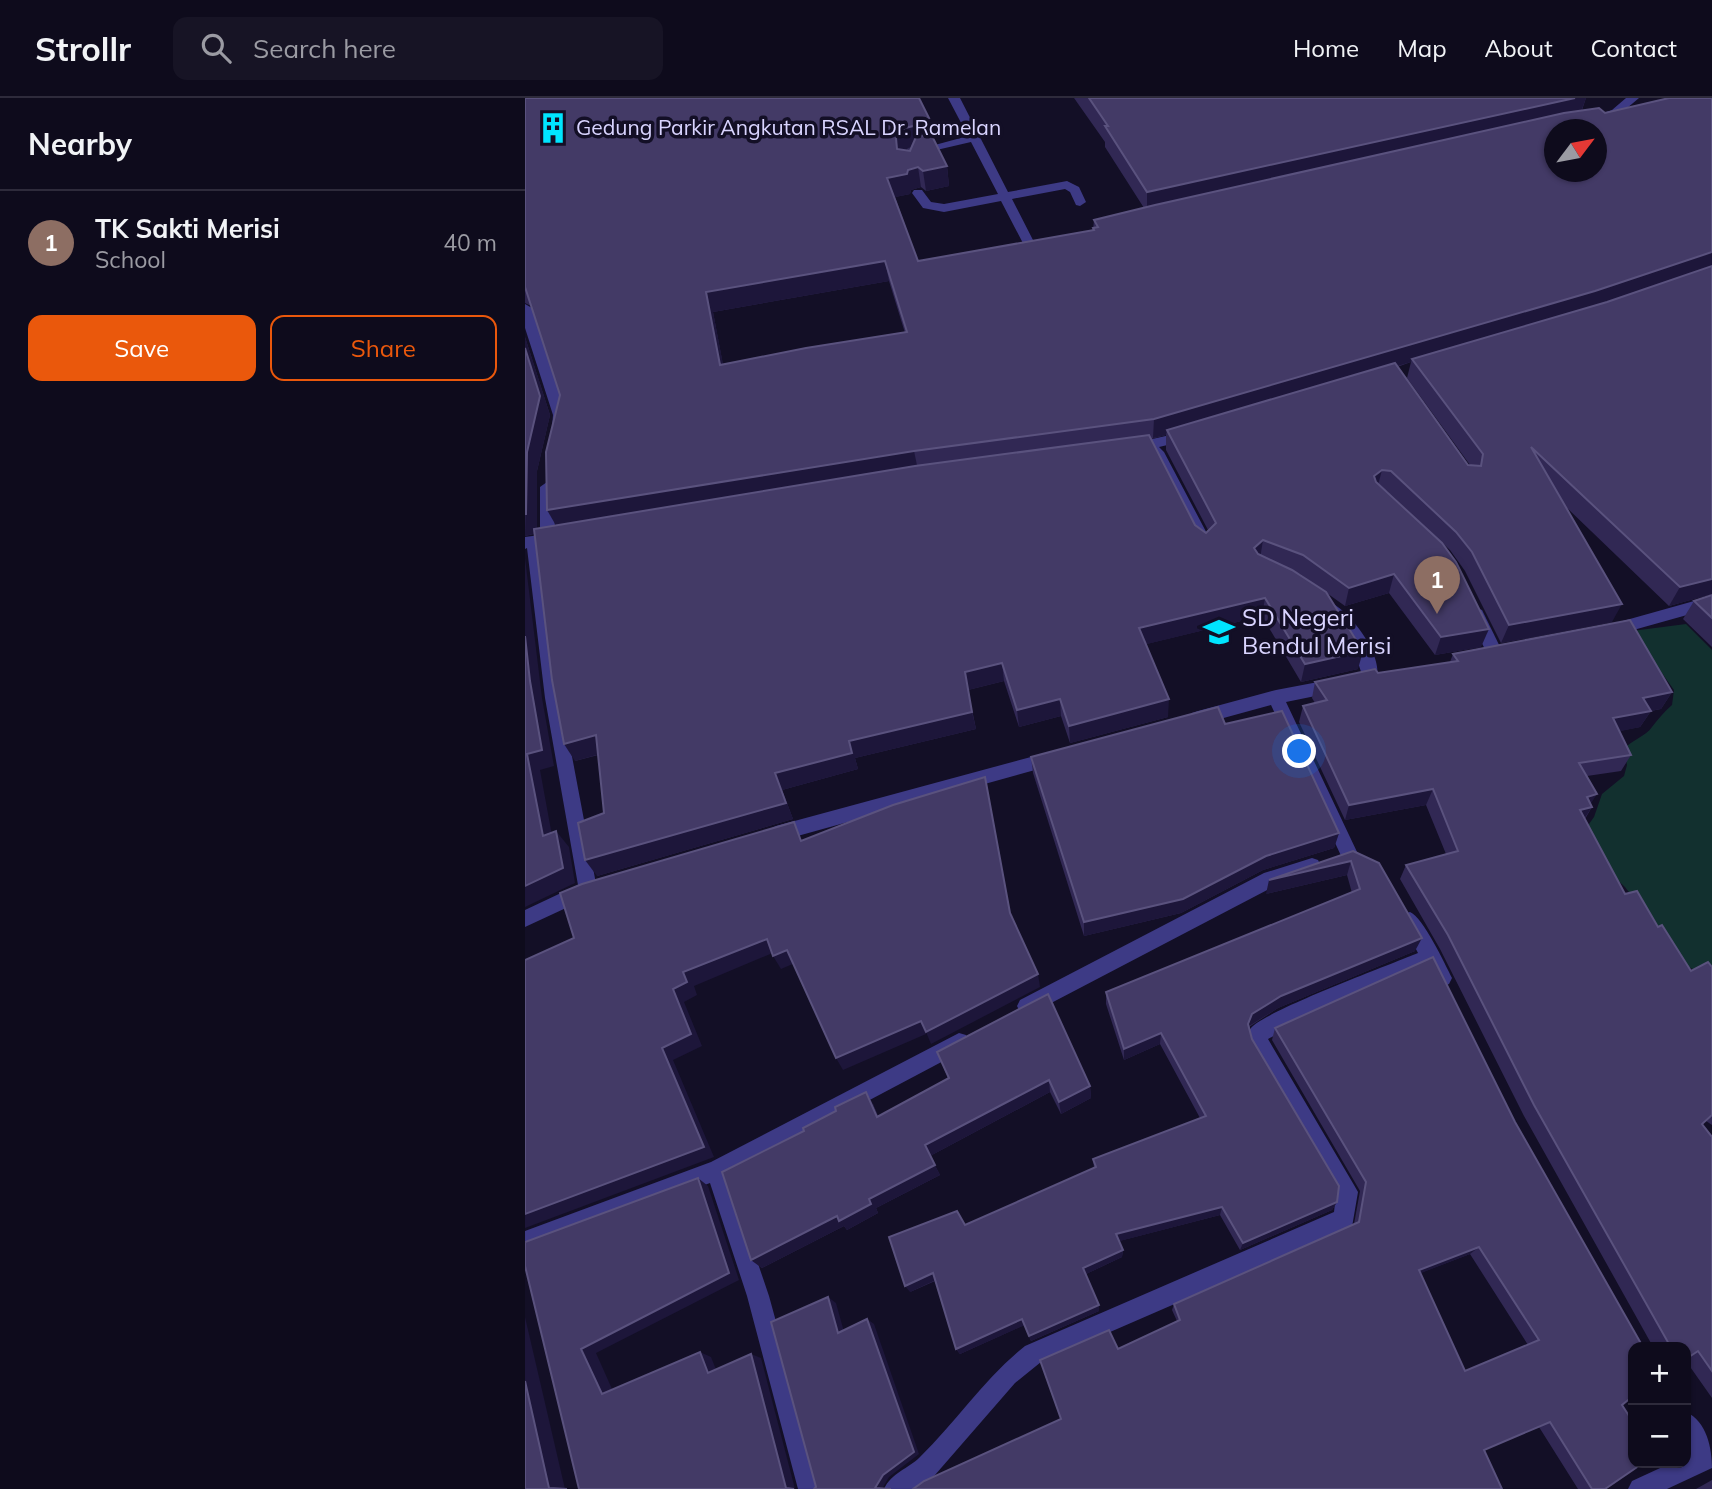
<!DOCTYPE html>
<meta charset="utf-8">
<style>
:root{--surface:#0e0b1c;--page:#171425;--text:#f1f3f6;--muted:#9b9ba3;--line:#2e2b3b;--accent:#ea580c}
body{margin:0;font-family:Mulish,sans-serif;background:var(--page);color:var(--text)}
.controls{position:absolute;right:21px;bottom:21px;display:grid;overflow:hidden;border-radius:14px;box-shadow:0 2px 5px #0004}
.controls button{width:63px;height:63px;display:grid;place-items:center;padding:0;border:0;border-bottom:2px solid var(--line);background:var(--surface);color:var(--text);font:35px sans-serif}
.compass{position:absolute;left:1019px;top:21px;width:63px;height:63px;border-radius:50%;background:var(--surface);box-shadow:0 2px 5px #0004;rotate:58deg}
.you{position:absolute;left:775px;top:654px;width:24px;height:24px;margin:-18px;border:5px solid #fff;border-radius:50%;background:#1a73e8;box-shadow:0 0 0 10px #1a73e833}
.badge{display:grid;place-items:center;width:46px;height:46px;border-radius:50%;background:var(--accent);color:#fff;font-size:23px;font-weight:700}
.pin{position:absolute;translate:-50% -58px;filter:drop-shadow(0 2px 4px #0008)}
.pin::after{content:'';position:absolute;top:37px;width:24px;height:21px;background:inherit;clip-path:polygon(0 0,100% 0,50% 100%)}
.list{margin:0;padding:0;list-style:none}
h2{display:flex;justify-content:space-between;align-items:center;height:91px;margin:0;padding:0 28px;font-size:30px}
h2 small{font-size:23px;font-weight:400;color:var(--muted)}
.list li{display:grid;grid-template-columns:46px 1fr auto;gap:21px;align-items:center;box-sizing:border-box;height:105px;padding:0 28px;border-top:2px solid var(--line)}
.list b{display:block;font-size:26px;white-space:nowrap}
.list p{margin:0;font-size:23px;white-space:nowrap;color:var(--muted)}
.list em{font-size:23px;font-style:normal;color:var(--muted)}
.actions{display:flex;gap:14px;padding:21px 28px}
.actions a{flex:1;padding:16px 0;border:2px solid var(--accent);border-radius:14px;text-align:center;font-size:24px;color:var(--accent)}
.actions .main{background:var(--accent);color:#fff}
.icon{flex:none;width:38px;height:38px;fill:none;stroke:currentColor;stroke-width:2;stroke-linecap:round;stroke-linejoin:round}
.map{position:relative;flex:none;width:1187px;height:1391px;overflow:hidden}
header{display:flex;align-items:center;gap:42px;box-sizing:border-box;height:98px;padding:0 35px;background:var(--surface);border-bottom:2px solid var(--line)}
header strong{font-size:33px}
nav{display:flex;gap:38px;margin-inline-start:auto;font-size:24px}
.search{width:490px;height:63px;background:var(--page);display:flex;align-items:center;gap:18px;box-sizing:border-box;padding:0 24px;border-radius:14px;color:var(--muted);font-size:26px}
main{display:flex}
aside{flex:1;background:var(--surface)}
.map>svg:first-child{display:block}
</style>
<header>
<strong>Strollr</strong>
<div class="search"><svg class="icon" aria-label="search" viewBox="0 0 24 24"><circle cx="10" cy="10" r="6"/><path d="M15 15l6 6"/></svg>Search here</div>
<nav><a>Home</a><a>Map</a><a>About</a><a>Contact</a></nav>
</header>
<main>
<aside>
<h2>Nearby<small></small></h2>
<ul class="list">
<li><span class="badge" style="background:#8d6e63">1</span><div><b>TK Sakti Merisi</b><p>School</p></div><em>40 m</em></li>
</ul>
<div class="actions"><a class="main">Save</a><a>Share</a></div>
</aside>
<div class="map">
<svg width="1187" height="1391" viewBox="0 0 1187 1391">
<rect width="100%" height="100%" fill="#130f26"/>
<!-- green -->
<path fill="#12302f" d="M1161 526 1187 552V881L1160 867 1100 789 1052 743 1069 719 1077 696 1099 678 1102 667 1099 651C1107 642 1121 638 1127 629 1133 621 1139 614 1147 607L1149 592 1107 533Z"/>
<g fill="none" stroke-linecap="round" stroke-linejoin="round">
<!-- minor -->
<g fill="#3d3a85" fill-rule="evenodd">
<polygon points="423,0 435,0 483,94 542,83 554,89 561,104 555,108 551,107 545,94 540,91 487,101 509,144 526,142 526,148 501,151 476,103 419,114 398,110 387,95 389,92 397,92 406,104 419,106 473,96 446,44 390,57 384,54 443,38"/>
<polygon points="1101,0 1114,0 1095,16 1072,23 1066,20 1087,12"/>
<polygon points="0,206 7,210 42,317 41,331 34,336 27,331 28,317 0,230"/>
<polygon points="663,333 668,335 668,341 634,349 639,354 687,445 679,451 671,445 625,354 627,351 605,356 598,351 605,346"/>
<polygon points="22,384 29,389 30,435 40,436 43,440 40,444 17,448 36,600 72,791 69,797 0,829 0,812 53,787 20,600 2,450 0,451 0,439 15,437 15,389"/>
<polygon points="1187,498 1187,510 1087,538 1079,532 1087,526"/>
<path d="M802 503C824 510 861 560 851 583H839L826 543 796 513 794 509Z"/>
<polygon points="951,510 957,512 979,557 977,562 971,563 965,562 943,516"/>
<polygon points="809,581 817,588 815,593 761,604 833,756 830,762 824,764 818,762 746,607 673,627 667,625 665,620 667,615 673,613 751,592"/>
<polygon points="528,653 534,655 537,660 534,665 528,667 251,744 245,741 242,736 245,731 251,728"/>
<polygon points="787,760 793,762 796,768 793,774 750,788 509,914 502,917 495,914 492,908 495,902 739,775"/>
<path d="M885 814C898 819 920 866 927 880L924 886 917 889 910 886 901 869 772 925 743 941 829 1087 833 1094 827 1129 516 1264 490 1285 410 1377 391 1391H359C366 1375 383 1371 395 1359 432 1323 460 1280 500 1248L809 1114 811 1096 726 951C723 945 721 936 726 930 740 913 864 867 893 855L876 822 878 816Z"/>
<polygon points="434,935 441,937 444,944 441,951 203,1077 244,1198 297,1391 273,1391 222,1198 185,1085 0,1155 0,1133 186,1064"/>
<path d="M1161 1314C1182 1323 1187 1351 1187 1370L1142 1391H1103L1107 1383 1146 1365H1161V1358L1165 1356 1161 1349Z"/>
</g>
</g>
<!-- wall -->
<g fill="#312854" fill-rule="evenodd">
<path d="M0 0 404 20 406 36 422 68 424 88 401 93 396 89 386 92 385 96 370 99 393 163 568 132 569 122 619 110 580 49V44L549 0H1061L1057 12 1080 15 1187 0V496L1144 508 1040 408 1087 524 976 545 940 473 925 452 861 392 956 549 910 557 864 495 820 508 775 476 770 474 833 571 776 584 737 518 621 546 643 619 545 645 536 618 494 629 479 583 443 592 451 631 330 660 333 671 257 692 268 721 72 778 79 715 73 657 50 663 9 436 0 438V239L25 317 12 373V431L31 428 35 297 6 208 0 205ZM364 183 380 235 198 267 188 214ZM886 264 882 280 945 367H943L872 269ZM641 337V352L683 432 681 435 670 427 626 341Z"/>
<polygon points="1187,497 1187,549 1158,521 1169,503"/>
<path d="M928 556 1147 594 1136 611 1126 613 1115 629 1094 633 1106 657 1096 673 1062 678 1066 706 1067 709 1060 721 1100 796 1133 829 1166 873 1187 869V1027L1181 1023 1177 1026 1187 1039V1300L1161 1263V1249H1108L1080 1391H1053L1014 1329 959 1352 536 1321 593 1251 652 1223 647 1212 649 1206 829 1126 835 1093 747 942 750 930 990 1024 1118 1249 1127 1247 999 1018 915 851 875 781 881 767 921 756 901 707 820 722 774 624 778 608 790 605 787 600 790 584 925 564ZM945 1156 1003 1247 940 1273 895 1175Z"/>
<polygon points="700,626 814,735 809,750 738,772 656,815 559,838 508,675 506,659"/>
<polygon points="828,753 890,853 753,910 724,929 727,941 812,1104 807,1112 715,1152 695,1117 594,1143 598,1152 597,1159 561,1176 574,1213 506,1243 499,1227 435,1256 431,1251 410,1183 385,1194 440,1127 569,1070 568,1061 675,1020 635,946 599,962 581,906 581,894 827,795 822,777 741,796"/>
<polygon points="412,954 565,988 566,1000 536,1016 525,994 405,1058 415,1077 351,1110 353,1115 322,1132 319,1128 237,1170 226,1162 279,1033 311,1013 348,1006 353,1018 423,980"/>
<polygon points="1187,1382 1187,1391 1171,1391"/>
</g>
<!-- shaded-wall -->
<g fill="#1d163a">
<polygon points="1050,0 1061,0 1054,19 622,115 622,94"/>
<polygon points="404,20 407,40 404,45 383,50 374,60 372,51 371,40 380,30 399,21"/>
<polygon points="422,68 424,88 401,93 398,73"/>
<polygon points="393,69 396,89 386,92 385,96 366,100 362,80"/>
<polygon points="1187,154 1187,170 1062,213 887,261 886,264 644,336 642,332 641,337 628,340 629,321"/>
<polygon points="360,163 364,183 188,214 202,287 195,267 181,194"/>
<polygon points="0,239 25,317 12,373 12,435 0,438 2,354"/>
<polygon points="389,353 393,372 33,431 22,412"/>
<polygon points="857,372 852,391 849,378"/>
<polygon points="738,442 735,461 729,450"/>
<polygon points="0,460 17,600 29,668 15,672 30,754 18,738 2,656 5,583 0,538"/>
<polygon points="869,476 864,495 820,508 824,490"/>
<polygon points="1187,481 1187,496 1144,508 1155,489"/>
<polygon points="740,500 737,518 614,548 614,530"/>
<polygon points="1097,506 1087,524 976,545 984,527"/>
<polygon points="964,531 956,549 910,557 916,539"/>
<polygon points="838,553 833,571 776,584 780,566"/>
<polygon points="477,565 479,583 443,592 440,574"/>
<polygon points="1147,594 1136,611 1108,616 1118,600"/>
<polygon points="535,601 536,618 494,629 492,612"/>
<polygon points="644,601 643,619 545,645 544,628"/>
<polygon points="1126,613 1115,629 1078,637 1088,620"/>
<polygon points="447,614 451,631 330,660 333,671 257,692 268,721 72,778 60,762 250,675 324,643"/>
<polygon points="71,637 82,654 50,663 39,646"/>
<polygon points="908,691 901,707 820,722 824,707"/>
<polygon points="1072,696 1063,710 1067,709 1057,724 1045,727 1062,699"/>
<polygon points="31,733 44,749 50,785 0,809 0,788"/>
<polygon points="814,735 809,750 738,772 656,815 559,838 559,824 741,758"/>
<polygon points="826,763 822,777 741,796 744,782"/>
<polygon points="897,840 890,853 753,910 724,928 720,938 727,916 756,898"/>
<polygon points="242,841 250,854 169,888 172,897 159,904 177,948 148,962 189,1059 0,1130 0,1116 137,950 148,891 158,874"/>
<polygon points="262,852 270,865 256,871 248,858"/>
<polygon points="513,876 515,889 406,946 401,934"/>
<polygon points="396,923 401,936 318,972 311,960"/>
<polygon points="636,935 635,946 599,962 599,951"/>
<polygon points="524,982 525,994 405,1058 400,1047"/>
<polygon points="565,988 566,1000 536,1016 534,1004"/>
<polygon points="341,994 348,1006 359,1031 352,1019"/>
<polygon points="410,1067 415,1077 351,1110 353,1115 322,1132 319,1128 237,1170 226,1162"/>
<polygon points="173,1080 183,1088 214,1182 71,1255 91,1300 77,1296 56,1251"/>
<polygon points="812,1104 807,1112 715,1152 718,1145"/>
<polygon points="697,1109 695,1117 591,1144 591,1136"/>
<polygon points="954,1149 945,1156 886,1179 894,1172"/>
<polygon points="598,1152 597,1159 559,1177 558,1170"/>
<polygon points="408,1175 413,1181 385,1194 380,1188"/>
<polygon points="303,1199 311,1205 321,1241 313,1235"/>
<polygon points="574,1207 574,1213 506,1243 504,1238"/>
<polygon points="0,1219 40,1391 24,1390 0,1283"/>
<polygon points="342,1221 349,1226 394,1356 364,1379 357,1391 350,1390"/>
<polygon points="497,1221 500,1227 435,1256 431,1251"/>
<polygon points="175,1254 186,1259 194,1279 183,1275"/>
<polygon points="226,1256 236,1260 270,1391 261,1390"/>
</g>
<!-- building -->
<g fill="#433a66" stroke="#5a527e" stroke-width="2" fill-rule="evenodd">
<path d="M0 0H394L404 20 399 21 401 25 380 30 371 40 372 51 385 53 391 39 406 36 422 68 398 73 393 69 383 72 382 76 362 80 393 163 569 132 568 130 573 129 569 122 630 107 1039 15 1074 10 1080 15 1144 0H1187V154L1070 193 629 321 389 353 22 412 21 354 35 297 0 189ZM1030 32H1072V74H1030ZM360 163 382 234 281 250 195 267 181 194Z"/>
<polygon points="564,0 1050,0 622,94 580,28 583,28"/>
<polygon points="1187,168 1187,481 1155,489 1006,349 1097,506 984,527 947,454 931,434 866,373 857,372 849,378 851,384 917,445 931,464 964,531 916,539 869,476 824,490 778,457 738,442 729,450 733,456 767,472 801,494 838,553 780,566 740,500 614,530 644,601 544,628 535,601 492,612 477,565 440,574 447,614 324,643 327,655 250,675 261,705 60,762 53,725 79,715 71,637 39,646 27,582 9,431 390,368 624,337 670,427 681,435 691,425 642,332 870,265 943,367 956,368 958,356 887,261 1082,204"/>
<polygon points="0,250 15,298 2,354 1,416 0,416"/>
<polygon points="1187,497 1187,520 1169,503"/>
<polygon points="1105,522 1147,594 1118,600 1126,613 1088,620 1106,657 1054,665 1072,696 1062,699 1067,709 1055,712 1100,796 1112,793 1133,829 1137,827 1166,873 1183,864 1187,869 1187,1017 1177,1026 1187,1039 1187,1273 1173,1253 1161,1261 1161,1249 1124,1249 1125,1247 1144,1246 1009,1007 923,837 881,767 933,753 908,691 824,707 778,608 802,602 790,584 850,571 853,575 933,563 928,556"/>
<polygon points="0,538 5,583 17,652 2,656 18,738 31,733 38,770 0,788"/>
<polygon points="693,609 700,626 757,613 814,735 741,758 658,801 559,824 506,659"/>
<polygon points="460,679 485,815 513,876 401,934 396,923 311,960 262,852 248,858 242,841 158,874 162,884 148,891 166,936 137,950 179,1049 0,1116 0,862 49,840 35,795 57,786 269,724 276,743 368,707"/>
<polygon points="828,753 854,765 897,840 756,898 727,916 723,926 727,941 814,1088 812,1104 718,1145 697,1109 591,1136 598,1152 558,1170 574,1207 504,1238 497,1221 431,1251 408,1175 380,1188 364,1139 432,1113 440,1127 571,1069 568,1061 681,1018 636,935 599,951 581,894 835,791 826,763 744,782"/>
<path d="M908 859 990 1024 1118 1249H1108V1298L1097 1307 1108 1324V1365H1118L1080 1391H1067L1025 1324 959 1352 977 1391H388L399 1383 536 1321 515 1262 584 1232 593 1251 655 1222 649 1206 834 1124 841 1084 750 930ZM954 1149 1014 1242 940 1273 894 1172Z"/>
<polygon points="523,896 565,988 534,1004 524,982 400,1047 410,1067 344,1101 346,1106 314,1123 312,1118 226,1162 197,1074 279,1033 278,1030 311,1013 310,1009 341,994 352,1019 424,980 412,954"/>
<polygon points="173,1080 204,1175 56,1251 77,1296 175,1254 183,1275 226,1256 261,1390 269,1391 54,1391 0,1168 0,1144"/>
<polygon points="303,1199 313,1235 342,1221 389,1354 358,1377 350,1390 366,1391 289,1391 291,1389 246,1224"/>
<polygon points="0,1283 24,1390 42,1391 0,1391"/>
</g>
<!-- icons -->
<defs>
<symbol id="building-bare" viewBox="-9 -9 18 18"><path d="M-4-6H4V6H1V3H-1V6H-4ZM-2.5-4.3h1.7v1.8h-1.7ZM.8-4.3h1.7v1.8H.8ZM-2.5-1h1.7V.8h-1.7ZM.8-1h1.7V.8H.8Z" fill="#00e5ff" stroke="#130f26" stroke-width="2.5" paint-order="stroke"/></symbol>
<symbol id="school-bare" viewBox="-9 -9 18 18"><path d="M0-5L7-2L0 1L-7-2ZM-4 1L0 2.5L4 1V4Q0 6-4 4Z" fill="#00e5ff" stroke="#130f26" stroke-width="2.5" paint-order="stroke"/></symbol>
</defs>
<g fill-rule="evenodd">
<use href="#building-bare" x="6" y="8" width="44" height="44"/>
<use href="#school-bare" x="672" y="512" width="44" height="44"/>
</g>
<g text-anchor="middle" stroke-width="7" stroke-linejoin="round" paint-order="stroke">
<!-- far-poi labels -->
<g font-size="21" fill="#d9d4ff" stroke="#130f26" text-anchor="start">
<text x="51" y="37">Gedung Parkir Angkutan RSAL Dr. Ramelan</text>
</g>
<!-- poi labels -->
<g font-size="24" fill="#d9d4ff" stroke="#130f26" text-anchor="start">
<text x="717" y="528">SD Negeri<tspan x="717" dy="28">Bendul Merisi</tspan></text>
</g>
</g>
</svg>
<div class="controls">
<button>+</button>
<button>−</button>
</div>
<svg class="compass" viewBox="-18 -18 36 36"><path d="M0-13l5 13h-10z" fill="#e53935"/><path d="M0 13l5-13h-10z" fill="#9b9ba3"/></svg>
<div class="you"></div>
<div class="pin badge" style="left:912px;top:516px;background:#8d6e63">1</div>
</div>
</main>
